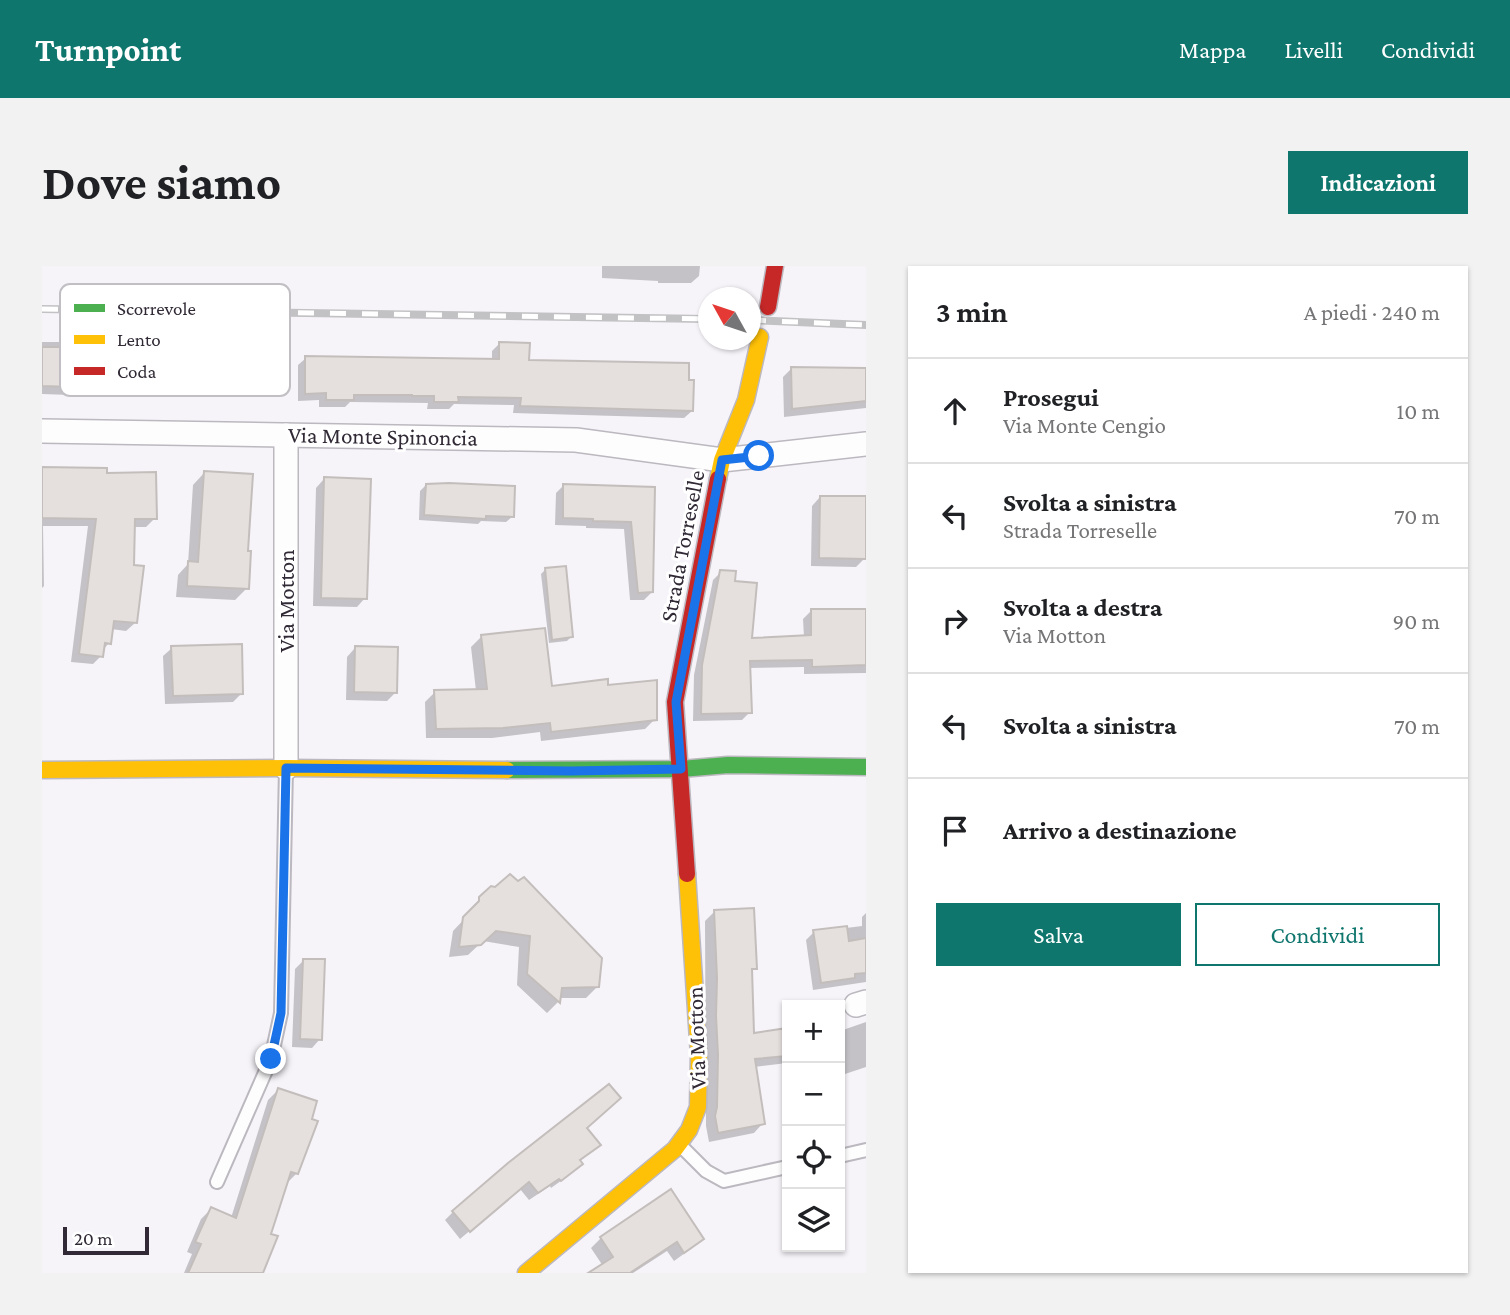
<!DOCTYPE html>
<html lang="it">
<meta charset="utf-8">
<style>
:root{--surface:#fff;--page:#f2f2f2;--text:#202124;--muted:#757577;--line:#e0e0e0;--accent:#0f766e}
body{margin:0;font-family:"Crimson Pro",serif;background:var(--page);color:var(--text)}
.controls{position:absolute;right:21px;bottom:21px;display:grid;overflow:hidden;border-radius:0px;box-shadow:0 2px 5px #0004}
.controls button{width:63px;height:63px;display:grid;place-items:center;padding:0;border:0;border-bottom:2px solid var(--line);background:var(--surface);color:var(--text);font:35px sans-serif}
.compass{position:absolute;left:656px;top:21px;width:63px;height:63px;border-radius:50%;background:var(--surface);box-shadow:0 2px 5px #0004;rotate:310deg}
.scale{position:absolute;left:21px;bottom:18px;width:86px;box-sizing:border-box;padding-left:7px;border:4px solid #312a36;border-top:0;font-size:19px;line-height:24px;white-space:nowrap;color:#312a36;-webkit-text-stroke:5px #fff;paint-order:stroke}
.stop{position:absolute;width:21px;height:21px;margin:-16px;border:5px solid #1a73e8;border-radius:50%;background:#fff}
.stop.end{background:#1a73e8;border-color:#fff;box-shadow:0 2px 7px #0008}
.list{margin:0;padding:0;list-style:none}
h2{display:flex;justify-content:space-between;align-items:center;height:91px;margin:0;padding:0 28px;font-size:30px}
h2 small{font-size:23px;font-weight:400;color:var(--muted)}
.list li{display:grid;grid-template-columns:46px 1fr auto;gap:21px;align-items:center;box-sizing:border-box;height:105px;padding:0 28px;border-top:2px solid var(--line)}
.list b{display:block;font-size:26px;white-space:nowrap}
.list p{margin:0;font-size:23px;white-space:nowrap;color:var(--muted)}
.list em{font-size:23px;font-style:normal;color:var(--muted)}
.actions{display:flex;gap:14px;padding:21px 28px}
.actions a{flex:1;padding:16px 0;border:2px solid var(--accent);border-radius:0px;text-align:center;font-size:24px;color:var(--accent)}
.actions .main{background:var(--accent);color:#fff}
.icon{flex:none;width:38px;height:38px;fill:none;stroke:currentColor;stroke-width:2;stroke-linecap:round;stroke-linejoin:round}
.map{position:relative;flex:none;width:824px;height:1007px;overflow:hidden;border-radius:0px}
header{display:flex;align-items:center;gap:42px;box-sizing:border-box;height:98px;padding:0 35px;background:var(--accent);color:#fff}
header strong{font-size:33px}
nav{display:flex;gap:38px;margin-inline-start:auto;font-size:24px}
.intro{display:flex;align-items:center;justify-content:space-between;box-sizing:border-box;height:168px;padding:0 42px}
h1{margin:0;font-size:49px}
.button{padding:18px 32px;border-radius:0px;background:var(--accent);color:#fff;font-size:24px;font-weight:700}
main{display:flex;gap:42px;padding:0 42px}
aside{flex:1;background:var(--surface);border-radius:0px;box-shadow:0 2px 5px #0004}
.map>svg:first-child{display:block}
</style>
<header>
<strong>Turnpoint</strong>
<nav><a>Mappa</a><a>Livelli</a><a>Condividi</a></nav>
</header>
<div class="intro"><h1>Dove siamo</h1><a class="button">Indicazioni</a></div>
<main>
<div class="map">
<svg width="824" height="1007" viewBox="0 0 824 1007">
<rect width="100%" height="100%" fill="#f6f3f9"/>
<!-- shadow -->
<g fill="#0003">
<polygon points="560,0 658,0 657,10 649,17 616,17 616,15 560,12"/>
<polygon points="0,76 38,76 38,89 88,91 88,85 97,77 128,80 205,123 197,131 89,126 85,131 0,128"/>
<polygon points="458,77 486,96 650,145 642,152 471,147 472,139 412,138 407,143 385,143 386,137 308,136 303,141 277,141 277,134 256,135 256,99 264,92 450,94 450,85"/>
<polygon points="750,102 824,104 824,142 742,151 741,111"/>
<polygon points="0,203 64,209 113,252 104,261 91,261 93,357 84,365 69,363 67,377 60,385 59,390 51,398 29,396 46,260 1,260 2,320 0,322"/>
<polygon points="162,207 205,287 205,322 193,334 134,331 136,309 146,298 151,219"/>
<polygon points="282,213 323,332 315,341 271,340 274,222"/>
<polygon points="384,219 470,251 464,256 439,255 436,258 377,254 378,225"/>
<polygon points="522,219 612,222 610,326 602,334 588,334 582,263 544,262 544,260 513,259 514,227"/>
<polygon points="778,231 824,232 823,292 814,301 769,300 770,240"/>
<polygon points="503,304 529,371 525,375 507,377 499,308"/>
<polygon points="679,306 691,317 708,374 762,371 761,353 769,345 824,344 824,407 762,408 762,401 706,402 708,446 700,454 651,455 652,409 671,314"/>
<polygon points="439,371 508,422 564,421 613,453 603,463 499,475 498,466 450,472 384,472 383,436 393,426 434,425 429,381"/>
<polygon points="130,382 199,428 191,436 123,438 121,390"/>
<polygon points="313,382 354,426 345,435 304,434 305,391"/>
<polygon points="449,622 556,720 544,732 517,732 516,736 505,747 475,719 477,681 441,675 426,689 407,691 411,665 427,648 427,644"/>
<polygon points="672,646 713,702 708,707 711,769 745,764 745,797 712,801 721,857 712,867 667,876 664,860 663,655"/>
<polygon points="824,647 824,716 771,724 764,674 772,666 820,660 820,651"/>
<polygon points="262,694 278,773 270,782 250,781 253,703"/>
<polygon points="824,756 824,801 803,808 800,792 798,792 798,765"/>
<polygon points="236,824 255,907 245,917 227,969 219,1007 142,1007 150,988 145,986 159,953 169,943 189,952 226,834"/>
<polygon points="543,863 557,879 537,896 539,898 530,907 509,922 508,920 487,934 478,923 418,973 403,954 411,946"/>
<polygon points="559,972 660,972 650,982 632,995 625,985 591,1007 549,1007 561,1000 549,982"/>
</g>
<!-- building -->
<g fill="#e5e0dd" stroke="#c3bebc" stroke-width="2">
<polygon points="96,75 129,77 129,79 208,81 206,124 94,119 94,123 0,120 0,81 40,81 40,87 95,90"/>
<polygon points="457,76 488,77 487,94 647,97 647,114 652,114 651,145 478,140 479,132 416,131 417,136 392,136 392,130 370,130 370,129 312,129 312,134 284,134 284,127 263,128 263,90 457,93"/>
<polygon points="749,101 824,102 824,135 750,143"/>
<polygon points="0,201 65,202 65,207 114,206 115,253 93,253 92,299 102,300 95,357 72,355 69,378 63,377 61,391 37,388 54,253 0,252"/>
<polygon points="162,205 211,208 206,285 209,285 207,323 145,320 146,295 156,296"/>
<polygon points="282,211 329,213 325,333 279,332"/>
<polygon points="407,217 473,220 472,251 444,250 444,253 382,249 384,218"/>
<polygon points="521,218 613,221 611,326 596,327 589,256 551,255 551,253 521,252"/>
<polygon points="778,230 824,230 824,293 777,292"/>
<polygon points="524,300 531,371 510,374 503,302"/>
<polygon points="678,304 694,305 693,315 715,317 710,372 769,369 769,343 824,343 824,399 770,401 770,394 708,395 710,447 659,448 660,399"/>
<polygon points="503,362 510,420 566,413 566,419 615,414 615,454 509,466 508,457 461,462 394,463 392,424 445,423 439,369"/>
<polygon points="200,378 201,428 131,430 129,380"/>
<polygon points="313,380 356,381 355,427 312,426"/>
<polygon points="468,608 476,615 482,611 560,692 557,721 520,722 518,737 485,708 488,670 454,665 439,679 417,681 421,651 437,635 437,631 449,620 453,621"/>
<polygon points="712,642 715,703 710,703 712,767 745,762 745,790 713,793 723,858 676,867 673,850 675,841 676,789 674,750 675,712 672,644"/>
<polygon points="805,660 807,675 824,672 824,707 813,708 813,712 779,717 771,664"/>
<polygon points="261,693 283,693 280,774 258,773"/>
<polygon points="567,818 579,832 545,862 559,879 538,894 541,898 519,915 517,913 496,927 487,916 428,966 410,945 466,897"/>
<polygon points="236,822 275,835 270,853 276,855 256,908 249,906 229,968 236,970 221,1007 146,1007 159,978 153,976 169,941 194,952"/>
<polygon points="629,923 662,973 642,987 635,976 588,1007 546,1007 571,991 558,971"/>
</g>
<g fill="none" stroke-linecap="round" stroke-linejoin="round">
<defs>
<g id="lane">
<polyline points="638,879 664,905 682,915 745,901"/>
<polyline points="798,890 824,884"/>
<polyline points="175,916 229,793 239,747 244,502"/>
</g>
<g id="street">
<polyline points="0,165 534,174 680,194 824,178"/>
<polyline points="244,502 244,169"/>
<polyline points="814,739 824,736"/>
</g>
<polyline id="fast" points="465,504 639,503 686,499 824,501"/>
<g id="slow">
<polyline points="676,213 680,194 704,134 718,71"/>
<polyline points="0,504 244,502 465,504"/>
<polyline points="484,1007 633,883 647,864 656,841 657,789 645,608"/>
</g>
<g id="jam">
<polyline points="726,41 733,0"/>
<polyline points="645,608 633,436 676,213"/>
</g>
</defs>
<!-- lane casing -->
<use href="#lane" stroke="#bcb8bf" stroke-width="16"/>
<!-- street casing -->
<use href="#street" stroke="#bcb8bf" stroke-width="26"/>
<!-- fast casing -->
<use href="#fast" stroke="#bcb8bf" stroke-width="19"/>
<!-- slow casing -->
<use href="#slow" stroke="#bcb8bf" stroke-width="19"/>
<!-- jam casing -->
<use href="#jam" stroke="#bcb8bf" stroke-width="19"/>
<!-- lane -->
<use href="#lane" stroke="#fefdfe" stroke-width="12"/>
<!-- street -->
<use href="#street" stroke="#fefdfe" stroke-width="23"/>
<!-- fast -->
<use href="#fast" stroke="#4caf50" stroke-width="16"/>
<!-- slow -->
<use href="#slow" stroke="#ffc107" stroke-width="16"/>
<!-- jam -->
<use href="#jam" stroke="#c62828" stroke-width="16"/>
<defs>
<g id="rail">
<polyline points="0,43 666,53"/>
<polyline points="708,54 824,59"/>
</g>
</defs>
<!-- rail casing -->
<use href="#rail" stroke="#c2c1c3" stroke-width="8"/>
<!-- rail -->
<use href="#rail" stroke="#fff" stroke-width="5" stroke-dasharray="16" stroke-linecap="butt"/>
</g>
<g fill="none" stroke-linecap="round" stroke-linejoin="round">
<!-- route -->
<polyline stroke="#1a73e8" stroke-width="9" points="229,793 239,747 244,502 528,505 639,503 634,436 680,194 717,190"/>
</g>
<g text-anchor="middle" stroke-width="6" stroke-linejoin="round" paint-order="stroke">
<!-- street labels -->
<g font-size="23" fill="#312a36" stroke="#fff">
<text transform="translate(341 170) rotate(1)" y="8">Via Monte Spinoncia</text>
<text transform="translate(640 280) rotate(-79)" y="8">Strada Torreselle</text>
<text transform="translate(244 335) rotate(-90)" y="8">Via Motton</text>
<text transform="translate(654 772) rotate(-92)" y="8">Via Motton</text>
</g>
</g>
<!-- legend -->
<rect x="18" y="18" width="230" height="112" rx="10" fill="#fff" stroke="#c1bfc3" stroke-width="2"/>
<rect x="32" y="38" width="31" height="8" fill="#4caf50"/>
<rect x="32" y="69" width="31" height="9" fill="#ffc107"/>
<rect x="32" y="101" width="31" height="8" fill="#c62828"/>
<g font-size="19" fill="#312a36">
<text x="75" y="49">Scorrevole</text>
<text x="75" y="80">Lento</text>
<text x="75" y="112">Coda</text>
</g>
</svg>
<div class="controls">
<button>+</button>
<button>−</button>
<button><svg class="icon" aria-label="locate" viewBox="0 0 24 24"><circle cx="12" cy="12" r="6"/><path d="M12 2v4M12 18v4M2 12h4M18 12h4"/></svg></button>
<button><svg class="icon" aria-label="layers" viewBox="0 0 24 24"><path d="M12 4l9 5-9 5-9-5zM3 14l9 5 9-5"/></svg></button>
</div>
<svg class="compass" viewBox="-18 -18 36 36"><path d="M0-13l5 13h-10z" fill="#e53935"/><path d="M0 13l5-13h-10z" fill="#757577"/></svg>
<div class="scale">20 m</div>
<div class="stop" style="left:717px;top:190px"></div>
<div class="stop end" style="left:229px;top:793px"></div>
</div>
<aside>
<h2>3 min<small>A piedi · 240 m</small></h2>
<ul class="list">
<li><svg class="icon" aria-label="ahead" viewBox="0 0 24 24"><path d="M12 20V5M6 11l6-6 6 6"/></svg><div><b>Prosegui</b><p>Via Monte Cengio</p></div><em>10 m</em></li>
<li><svg class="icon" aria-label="left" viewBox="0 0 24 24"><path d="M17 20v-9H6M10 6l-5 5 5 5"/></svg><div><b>Svolta a sinistra</b><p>Strada Torreselle</p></div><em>70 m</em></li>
<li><svg class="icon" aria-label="right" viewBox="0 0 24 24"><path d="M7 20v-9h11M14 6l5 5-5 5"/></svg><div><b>Svolta a destra</b><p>Via Motton</p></div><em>90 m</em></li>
<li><svg class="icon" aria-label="left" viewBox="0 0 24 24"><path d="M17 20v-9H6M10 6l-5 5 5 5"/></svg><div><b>Svolta a sinistra</b></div><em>70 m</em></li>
<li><svg class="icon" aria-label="arrive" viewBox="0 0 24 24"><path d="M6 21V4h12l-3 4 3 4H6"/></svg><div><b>Arrivo a destinazione</b></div></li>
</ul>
<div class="actions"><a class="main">Salva</a><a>Condividi</a></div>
</aside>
</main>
